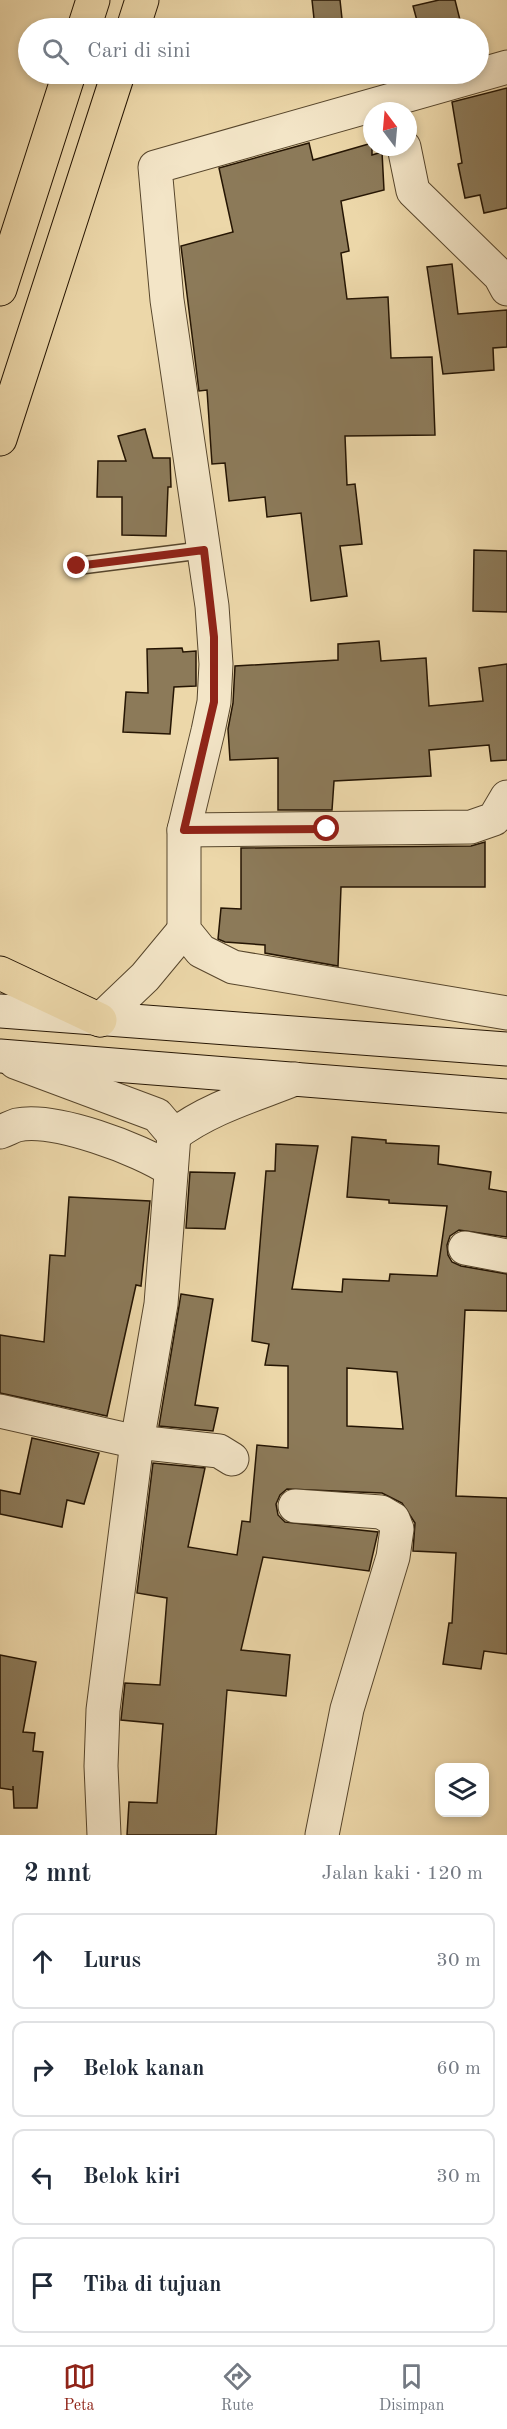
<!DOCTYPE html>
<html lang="id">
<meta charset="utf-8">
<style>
:root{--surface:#fff;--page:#f2f2f3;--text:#1f2937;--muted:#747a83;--line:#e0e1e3;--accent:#8f2418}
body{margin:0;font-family:"Old Standard TT",serif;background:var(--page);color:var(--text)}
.controls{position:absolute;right:18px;bottom:18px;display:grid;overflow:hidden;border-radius:12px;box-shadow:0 3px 9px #0003}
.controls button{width:54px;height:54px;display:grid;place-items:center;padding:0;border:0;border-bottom:2px solid var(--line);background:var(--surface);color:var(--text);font:30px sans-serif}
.compass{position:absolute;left:363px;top:102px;width:54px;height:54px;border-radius:50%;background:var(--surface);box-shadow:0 3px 9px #0003;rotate:344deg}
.stop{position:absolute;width:18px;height:18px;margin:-14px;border:4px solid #8f2418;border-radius:50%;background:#fff}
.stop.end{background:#8f2418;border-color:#fff;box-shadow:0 2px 6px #0008}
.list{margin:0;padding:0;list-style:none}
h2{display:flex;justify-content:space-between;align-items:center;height:78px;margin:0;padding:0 24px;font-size:26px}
h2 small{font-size:20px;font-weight:400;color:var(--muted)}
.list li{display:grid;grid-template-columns:39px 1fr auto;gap:18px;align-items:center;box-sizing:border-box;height:96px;margin:0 12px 12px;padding:0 12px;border:2px solid var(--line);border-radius:12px}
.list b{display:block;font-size:22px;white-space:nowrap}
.list em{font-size:20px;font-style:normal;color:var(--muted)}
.icon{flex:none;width:33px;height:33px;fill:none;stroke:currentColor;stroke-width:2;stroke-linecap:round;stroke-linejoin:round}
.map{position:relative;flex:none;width:507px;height:1835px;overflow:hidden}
.search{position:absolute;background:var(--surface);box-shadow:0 3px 9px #0003;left:18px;right:18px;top:18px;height:66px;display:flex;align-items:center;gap:15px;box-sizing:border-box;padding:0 21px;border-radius:33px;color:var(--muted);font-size:22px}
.sheet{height:510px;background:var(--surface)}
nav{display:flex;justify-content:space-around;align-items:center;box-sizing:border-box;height:84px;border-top:2px solid var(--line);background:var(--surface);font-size:16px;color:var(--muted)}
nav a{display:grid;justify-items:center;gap:3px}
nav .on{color:var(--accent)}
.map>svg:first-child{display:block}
</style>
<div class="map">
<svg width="507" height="1835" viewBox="0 0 507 1835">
<rect width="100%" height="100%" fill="#ecd7a9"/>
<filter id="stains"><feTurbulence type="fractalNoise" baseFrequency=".00333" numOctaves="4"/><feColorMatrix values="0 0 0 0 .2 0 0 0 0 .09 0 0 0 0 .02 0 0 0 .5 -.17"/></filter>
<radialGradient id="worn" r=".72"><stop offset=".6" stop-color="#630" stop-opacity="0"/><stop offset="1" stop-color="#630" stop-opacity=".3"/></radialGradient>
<!-- building -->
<g fill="#8c7a59" stroke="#251503" stroke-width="1.5" fill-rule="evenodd">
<polygon points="312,0 340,0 343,28 315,28"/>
<polygon points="439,0 455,0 462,28 419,28 413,6"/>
<polygon points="319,74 347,74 347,77 319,80"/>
<polygon points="507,88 507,208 484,213 480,195 465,198 458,164 462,163 452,102"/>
<polygon points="309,143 313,160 372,143 372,155 382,152 384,190 341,201 349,251 341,253 347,299 388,297 391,358 432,357 435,435 345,436 347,485 355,484 362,544 340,546 347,596 311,601 301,513 267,517 265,497 229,501 225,463 212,464 207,390 199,391 181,246 233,232 219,168"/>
<polygon points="452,264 458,314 507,310 507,347 493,348 494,370 443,374 427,267"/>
<polygon points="145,429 153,458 170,458 171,487 168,487 166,536 122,535 122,497 97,497 98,461 126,461 118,436"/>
<polygon points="474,550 507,551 507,612 473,611"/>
<polygon points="379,641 381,661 426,658 429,706 483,701 479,668 507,664 507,760 491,761 489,745 429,750 431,776 334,781 332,810 278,810 278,758 230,760 228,729 233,703 235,666 338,660 338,644"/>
<polygon points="182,648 183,652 196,651 196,686 174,687 170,734 123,732 126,692 148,693 147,649"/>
<polygon points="485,842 485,887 341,887 338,966 265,953 265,945 225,942 218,939 221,908 241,909 241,848 471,846"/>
<path d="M352 1137 386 1140V1143L439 1146 438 1164 491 1172 489 1189 507 1192V1237L459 1230 450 1236 447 1245 448 1255 452 1262 461 1266 507 1274V1311L465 1310 456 1496 507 1498V1654L484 1651 481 1669 443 1664 449 1623H452L456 1553 413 1551 415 1523 402 1503 382 1493 287 1489 280 1495 276 1504 278 1515 285 1522 378 1532 369 1571 263 1557 241 1650 290 1655 286 1696 227 1690 216 1835H127L129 1802 157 1803 163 1724 121 1720 125 1683 160 1685 167 1598 137 1593 153 1463 205 1468 188 1547 237 1555 242 1521 250 1522 257 1445 288 1448V1366L265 1365 269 1344 252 1341 266 1171H275L276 1144 318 1146 292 1289 342 1292 343 1279 389 1281 390 1274 437 1276 447 1206 389 1203V1200L347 1197ZM347 1368 397 1372 403 1429 347 1426Z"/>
<polygon points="190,1172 235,1173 225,1229 186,1228"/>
<polygon points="69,1197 150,1201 141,1286 136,1285 107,1416 0,1393 0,1335 44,1342 50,1255 65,1256"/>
<polygon points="181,1294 213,1299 195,1405 218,1408 213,1431 159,1426"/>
<polygon points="32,1438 99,1453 84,1504 67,1500 62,1527 0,1514 0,1490 20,1494"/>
<polygon points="0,1655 36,1662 23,1732 35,1733 33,1751 43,1752 37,1808 14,1808 13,1786 13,1790 0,1788"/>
</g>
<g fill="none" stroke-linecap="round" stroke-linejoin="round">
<defs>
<polyline id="service" points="77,566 204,550"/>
<g id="minor">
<polyline points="507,67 155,167 167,300 212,606 216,664 214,702 208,731 184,830 184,930 201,951 233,967 507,1013"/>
<polyline points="404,147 413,191 500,276 507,289"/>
<polyline points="184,830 471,827 494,819 507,797"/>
<polyline points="100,1020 145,977 184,930"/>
<polyline points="15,1062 157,1115 174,1135 161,1304 137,1442 103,1710 101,1766 104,1835"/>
<path d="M0 1132C6 1130 11 1127 17 1125 54 1117 140 1149 171 1170"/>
<path d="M174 1135C209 1108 255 1095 295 1079"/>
<polyline points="465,1248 507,1256"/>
<polyline points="0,1411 137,1442 219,1451 232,1459"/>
<polyline points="295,1506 381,1512 393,1519 397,1529 393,1557 347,1709 322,1835"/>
</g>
<g id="secondary">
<polyline points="0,1011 507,1049"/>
<polyline points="0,1056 507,1096"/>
</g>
<g id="motorway">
<polyline points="84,28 93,0"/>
<polyline points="133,28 142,0"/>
<polyline points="0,289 69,74"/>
<polyline points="0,439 118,74"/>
<polyline points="0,973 100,1020"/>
</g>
</defs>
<!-- service casing -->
<use href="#service" stroke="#57462c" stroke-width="19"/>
<!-- minor casing -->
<use href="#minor" stroke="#57462c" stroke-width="35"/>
<!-- secondary casing -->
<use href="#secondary" stroke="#251503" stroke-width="35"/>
<!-- motorway casing -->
<use href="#motorway" stroke="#251503" stroke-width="35"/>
<!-- service -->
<use href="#service" stroke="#f3e5c7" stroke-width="16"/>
<!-- minor -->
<use href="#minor" stroke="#f3e5c7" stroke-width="33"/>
<!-- secondary -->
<use href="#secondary" stroke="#f3e5c7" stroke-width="33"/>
<!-- motorway -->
<use href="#motorway" stroke="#ecd7a9" stroke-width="33"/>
</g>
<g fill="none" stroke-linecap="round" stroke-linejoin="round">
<!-- route -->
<polyline stroke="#8f2418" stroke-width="8" points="77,566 204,550 214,637 214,702 184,830 327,829"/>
</g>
<rect width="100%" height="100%" filter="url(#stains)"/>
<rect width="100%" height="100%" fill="url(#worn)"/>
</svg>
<div class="controls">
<button><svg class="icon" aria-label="layers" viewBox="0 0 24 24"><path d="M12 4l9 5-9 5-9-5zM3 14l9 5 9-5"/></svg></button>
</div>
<svg class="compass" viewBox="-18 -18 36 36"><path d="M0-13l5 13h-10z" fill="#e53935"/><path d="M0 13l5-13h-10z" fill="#747a83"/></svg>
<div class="stop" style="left:327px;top:829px"></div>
<div class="stop end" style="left:77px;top:566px"></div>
<div class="search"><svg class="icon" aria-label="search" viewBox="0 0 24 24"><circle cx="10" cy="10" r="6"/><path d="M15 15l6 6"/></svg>Cari di sini</div>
</div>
<section class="sheet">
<h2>2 mnt<small>Jalan kaki · 120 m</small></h2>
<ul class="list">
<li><svg class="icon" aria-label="ahead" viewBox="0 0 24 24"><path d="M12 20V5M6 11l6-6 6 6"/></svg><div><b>Lurus</b></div><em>30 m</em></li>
<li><svg class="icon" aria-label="right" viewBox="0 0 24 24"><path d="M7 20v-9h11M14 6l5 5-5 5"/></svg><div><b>Belok kanan</b></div><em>60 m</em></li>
<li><svg class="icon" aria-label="left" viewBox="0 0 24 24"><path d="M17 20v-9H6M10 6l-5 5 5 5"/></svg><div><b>Belok kiri</b></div><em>30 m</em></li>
<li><svg class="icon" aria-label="arrive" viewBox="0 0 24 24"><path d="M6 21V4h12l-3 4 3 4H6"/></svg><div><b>Tiba di tujuan</b></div></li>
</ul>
</section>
<nav>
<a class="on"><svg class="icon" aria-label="map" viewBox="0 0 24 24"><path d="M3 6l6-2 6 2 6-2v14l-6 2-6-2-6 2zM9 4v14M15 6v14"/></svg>Peta</a>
<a><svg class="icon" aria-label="directions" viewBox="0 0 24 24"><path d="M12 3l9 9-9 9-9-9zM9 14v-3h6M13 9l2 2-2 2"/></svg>Rute</a>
<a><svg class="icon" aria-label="saved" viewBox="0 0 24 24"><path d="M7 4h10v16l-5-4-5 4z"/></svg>Disimpan</a>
</nav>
